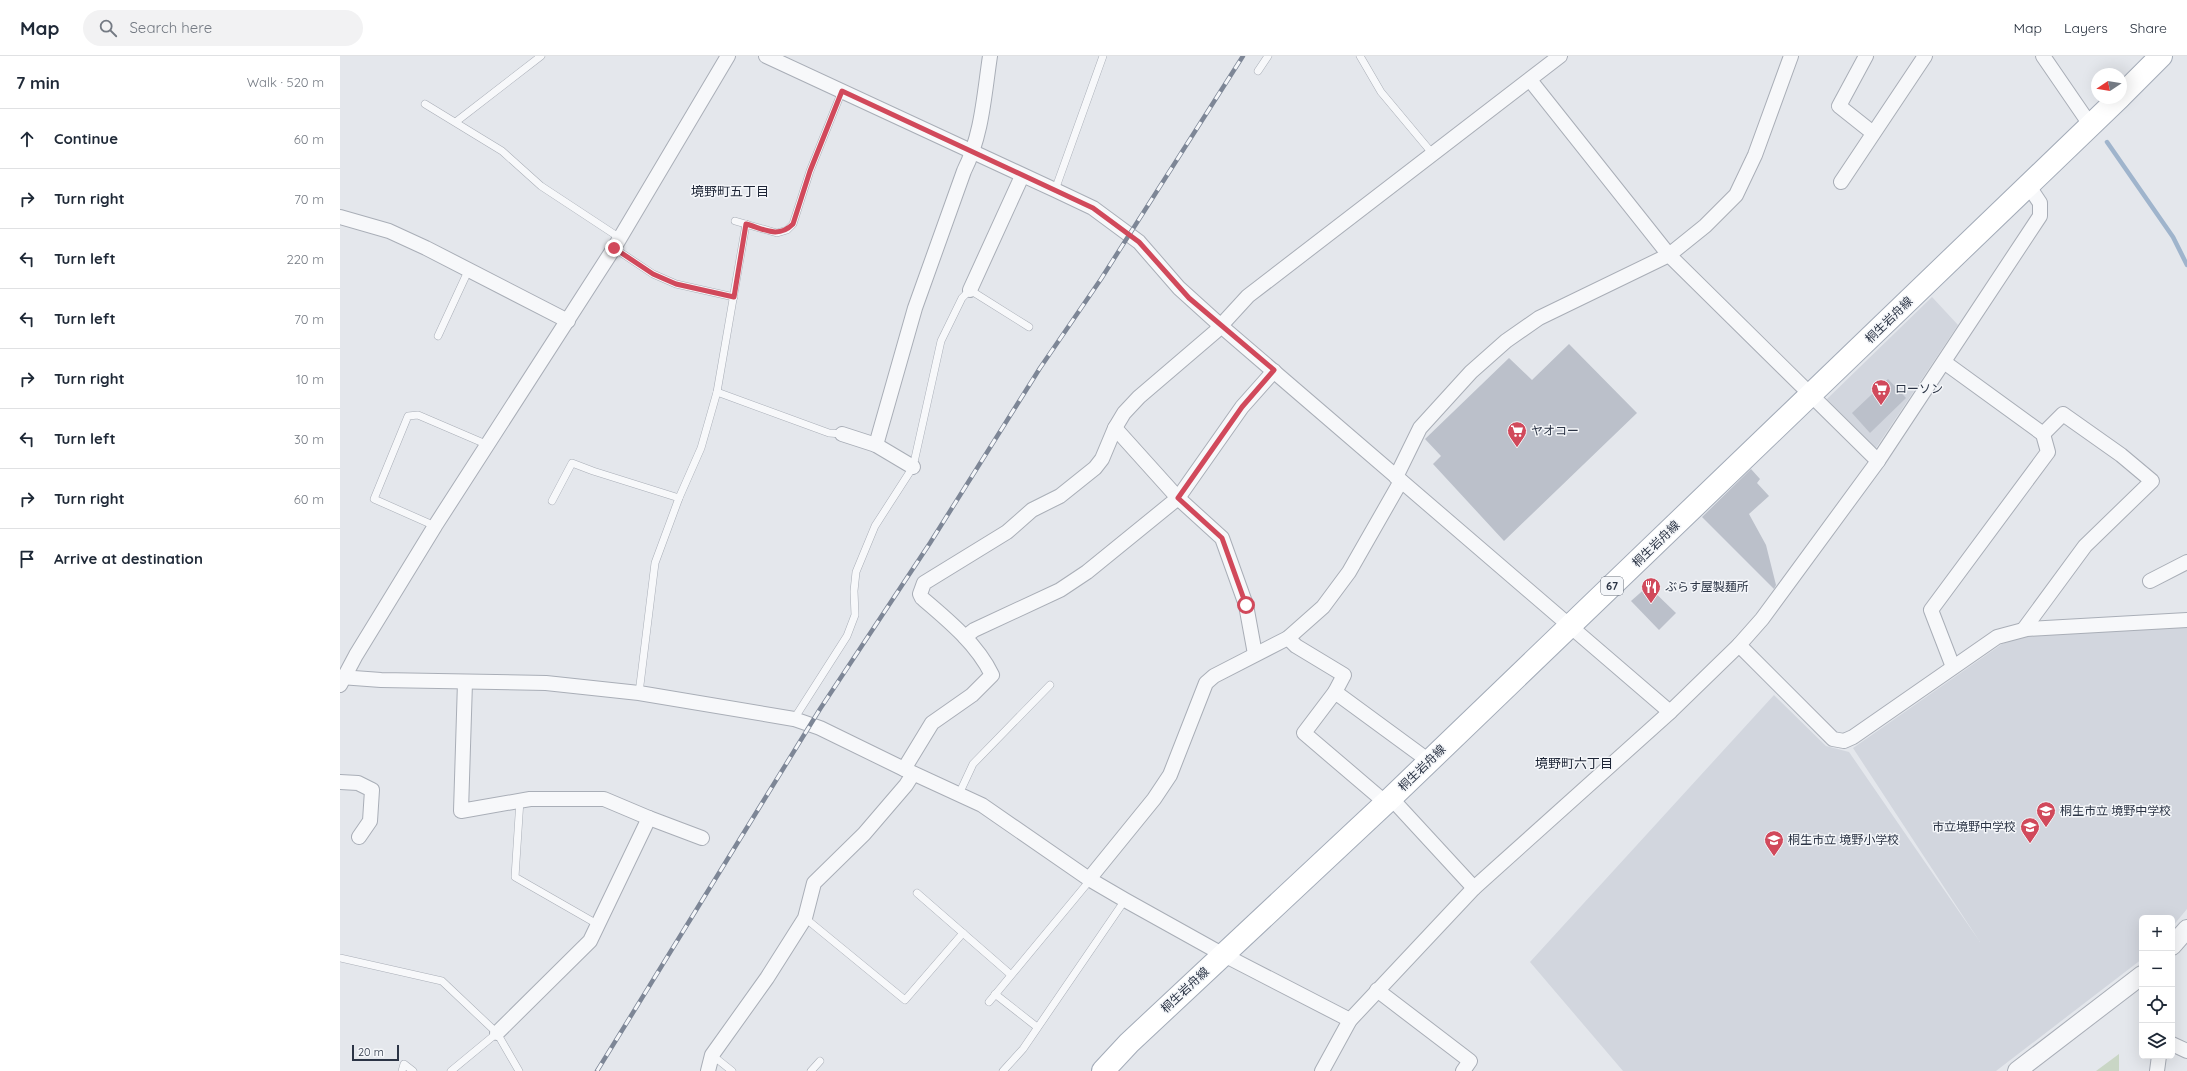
<!DOCTYPE html>
<meta charset="utf-8">
<style>
:root{--surface:#fff;--page:#f2f2f3;--text:#1f2937;--muted:#747a83;--line:#e0e1e3}
body{margin:0;font-family:Quicksand,"Noto Sans JP",sans-serif;background:var(--page);color:var(--text)}
.controls{position:absolute;right:12px;bottom:12px;display:grid;overflow:hidden;border-radius:6px;box-shadow:0 4px 16px #0002}
.controls button{width:36px;height:36px;display:grid;place-items:center;padding:0;border:0;border-bottom:1px solid var(--line);background:var(--surface);color:var(--text);font:20px sans-serif}
.compass{position:absolute;left:1751px;top:12px;width:36px;height:36px;border-radius:50%;background:var(--surface);box-shadow:0 4px 16px #0002;rotate:258deg}
.scale{position:absolute;left:12px;bottom:10px;width:47px;box-sizing:border-box;padding-left:4px;border:2px solid #2b3445;border-top:0;font-size:11px;line-height:14px;white-space:nowrap;color:#2b3445;-webkit-text-stroke:3px #f4f6f9;paint-order:stroke}
.stop{position:absolute;width:12px;height:12px;margin:-9px;border:3px solid #d1495b;border-radius:50%;background:#fff}
.stop.end{background:#d1495b;border-color:#fff;box-shadow:0 1px 4px #0008}
.list{margin:0;padding:0;list-style:none}
h2{display:flex;justify-content:space-between;align-items:center;height:52px;margin:0;padding:0 16px;font-size:17px}
h2 small{font-size:13px;font-weight:400;color:var(--muted)}
.list li{display:grid;grid-template-columns:26px 1fr auto;gap:12px;align-items:center;box-sizing:border-box;height:60px;padding:0 16px;border-top:1px solid var(--line)}
.list b{display:block;font-size:15px;white-space:nowrap}
.list em{font-size:13px;font-style:normal;color:var(--muted)}
.icon{flex:none;width:22px;height:22px;fill:none;stroke:currentColor;stroke-width:2;stroke-linecap:round;stroke-linejoin:round}
.map{position:relative;flex:none;width:1847px;height:1015px;overflow:hidden}
header{display:flex;align-items:center;gap:24px;box-sizing:border-box;height:56px;padding:0 20px;background:var(--surface);border-bottom:1px solid var(--line)}
header strong{font-size:19px}
nav{display:flex;gap:22px;margin-inline-start:auto;font-size:14px}
.search{width:280px;height:36px;background:var(--page);display:flex;align-items:center;gap:10px;box-sizing:border-box;padding:0 14px;border-radius:22px;color:var(--muted);font-size:15px}
main{display:flex}
aside{flex:1;background:var(--surface)}
.map>svg:first-child{display:block}
</style>
<header>
<strong>Map</strong>
<div class="search"><svg class="icon" aria-label="search" viewBox="0 0 24 24"><circle cx="10" cy="10" r="6"/><path d="M15 15l6 6"/></svg>Search here</div>
<nav><a>Map</a><a>Layers</a><a>Share</a></nav>
</header>
<main>
<aside>
<h2>7 min<small>Walk · 520 m</small></h2>
<ul class="list">
<li><svg class="icon" aria-label="ahead" viewBox="0 0 24 24"><path d="M12 20V5M6 11l6-6 6 6"/></svg><div><b>Continue</b></div><em>60 m</em></li>
<li><svg class="icon" aria-label="right" viewBox="0 0 24 24"><path d="M7 20v-9h11M14 6l5 5-5 5"/></svg><div><b>Turn right</b></div><em>70 m</em></li>
<li><svg class="icon" aria-label="left" viewBox="0 0 24 24"><path d="M17 20v-9H6M10 6l-5 5 5 5"/></svg><div><b>Turn left</b></div><em>220 m</em></li>
<li><svg class="icon" aria-label="left" viewBox="0 0 24 24"><path d="M17 20v-9H6M10 6l-5 5 5 5"/></svg><div><b>Turn left</b></div><em>70 m</em></li>
<li><svg class="icon" aria-label="right" viewBox="0 0 24 24"><path d="M7 20v-9h11M14 6l5 5-5 5"/></svg><div><b>Turn right</b></div><em>10 m</em></li>
<li><svg class="icon" aria-label="left" viewBox="0 0 24 24"><path d="M17 20v-9H6M10 6l-5 5 5 5"/></svg><div><b>Turn left</b></div><em>30 m</em></li>
<li><svg class="icon" aria-label="right" viewBox="0 0 24 24"><path d="M7 20v-9h11M14 6l5 5-5 5"/></svg><div><b>Turn right</b></div><em>60 m</em></li>
<li><svg class="icon" aria-label="arrive" viewBox="0 0 24 24"><path d="M6 21V4h12l-3 4 3 4H6"/></svg><div><b>Arrive at destination</b></div></li>
</ul>
</aside>
<div class="map">
<svg width="1847" height="1015" viewBox="0 0 1847 1015">
<rect width="100%" height="100%" fill="#e4e7ec"/>
<!-- built -->
<g fill="#d2d6de">
<polygon points="1592,241 1618,269 1536,392 1532,393 1488,348 1487,343"/>
<polygon points="1847,570 1847,853 1832,871 1832,862 1802,862 1802,903 1656,1015 1283,1015 1190,906 1434,639 1486,690 1509,696 1640,886 1513,692 1662,588 1685,579"/>
</g>
<!-- green -->
<polygon fill="#c9d6c5" points="1779,998 1779,1015 1756,1015"/>
<g fill="none" stroke-linecap="round" stroke-linejoin="round">
<!-- stream -->
<polyline stroke="#9fb4cc" stroke-width="4.5" points="1767,86 1833,181 1847,209"/>
</g>
<!-- building -->
<g fill="#bbc0ca">
<polygon points="1229,288 1297,357 1164,485 1093,408 1101,400 1085,383 1169,302 1192,324"/>
<polygon points="1548,323 1566,342 1530,377 1512,357"/>
<polygon points="1411,413 1420,423 1417,427 1429,440 1409,458 1426,489 1436,529 1434,533 1362,461"/>
<polygon points="1308,530 1336,557 1319,574 1291,545"/>
</g>
<g fill="none" stroke-linecap="round" stroke-linejoin="round">
<defs>
<g id="service">
<polyline points="1020,0 1041,36 1092,97"/>
<polyline points="918,15 928,0"/>
<polyline points="85,48 162,95 201,130 280,182"/>
<polyline points="117,65 201,0"/>
<polyline points="715,134 763,0"/>
<polyline points="395,165 437,177 447,174 453,168 470,115 502,35"/>
<polyline points="406,168 377,336 489,377 502,378"/>
<polyline points="274,192 313,218 336,228 394,241"/>
<polyline points="98,280 129,213"/>
<polyline points="212,445 232,407 253,415 339,442"/>
<polyline points="95,470 34,443 68,360 78,359 148,389"/>
<polyline points="299,637 315,507 339,442 361,392 377,336"/>
<polyline points="454,663 507,580 515,559 514,535 516,516 535,470 573,411 601,285 622,242 630,234 689,271"/>
<polyline points="619,738 633,708 710,629"/>
<polyline points="180,744 175,821 257,868"/>
<polyline points="577,837 670,918"/>
<polyline points="465,862 565,944 623,877"/>
<polyline points="0,902 102,925 157,977 179,1015"/>
<polyline points="655,938 697,971"/>
<polyline points="649,946 746,829 749,823"/>
<polyline points="372,999 392,1015"/>
<polyline points="62,1015 64,1008 73,1015"/>
<polyline points="111,1015 157,977"/>
<polyline points="471,1015 480,1005"/>
<polyline points="663,1015 683,993 785,844"/>
</g>
<g id="minor">
<polyline points="426,0 715,134 753,152 799,186 839,232 881,270 1330,656"/>
<polyline points="1526,0 1499,50 1533,77"/>
<polyline points="1703,0 1751,70"/>
<polyline points="1190,24 1329,199 1538,405"/>
<polyline points="1501,126 1585,0"/>
<polyline points="0,161 49,175 86,192 228,265"/>
<polyline points="630,234 682,120"/>
<polyline points="1604,306 1703,378 1708,396 1591,554 1613,611"/>
<polyline points="775,372 838,442 882,482 906,549 915,598"/>
<polyline points="502,378 536,389 573,411"/>
<path d="M536 389 575 252 624 115C642 79 644 40 650 0"/>
<polyline points="1056,421 1080,372 1131,316 1166,285 1199,262 1329,199 1365,170 1396,139 1415,99 1451,0"/>
<polyline points="1810,525 1847,506"/>
<polyline points="1684,573 1745,490 1812,425 1781,399 1723,358 1703,378"/>
<polyline points="625,581 634,574 720,534 747,516 838,442 902,351 934,315"/>
<polyline points="948,582 956,590 1004,619 995,636"/>
<polyline points="1399,589 1493,683 1504,685 1513,681 1657,581 1687,573 1847,564"/>
<polyline points="0,621 41,624 206,627 299,637 454,663 480,672 564,713 642,749 749,823 785,844 882,898 1010,964"/>
<polyline points="125,626 121,755 190,743 264,743 309,762 250,885 157,977"/>
<polyline points="0,629 16,599 95,470 274,192 388,0"/>
<path d="M564 713 592 667 632 639 652 619C637 588 608 564 582 542L580 538 584 527 667 476 692 454 720 440 755 412 762 403 775 372 784 357 799 341 875 276 908 240 1220 0"/>
<polyline points="0,726 18,727 32,734 30,765 19,781"/>
<polyline points="1051,742 1134,832"/>
<polyline points="1046,747 964,677 995,636 1089,705"/>
<polyline points="309,762 362,782"/>
<polyline points="749,823 814,743 830,719 866,627 874,620 948,582 983,551 1009,516 1061,425"/>
<polyline points="1037,934 1130,1005 1123,1015"/>
<polyline points="1832,988 1847,995"/>
<polyline points="368,1015 372,999 427,922 465,862 474,827 524,778 566,729 573,718"/>
<polyline points="982,1015 1010,964 1134,832 1330,656 1399,589 1422,563 1538,405 1700,160 1700,147 1688,129"/>
<polyline points="1817,1015 1819,1000"/>
</g>
<g id="tertiary">
<polyline points="1832,890 1847,873"/>
<polyline points="1677,1015 1802,919"/>
</g>
<g id="primary">
<polyline points="1781,40 1821,0"/>
<polyline points="763,1015 789,987 1051,742 1779,42"/>
</g>
</defs>
<!-- service casing -->
<use href="#service" stroke="#a9aeb7" stroke-width="8"/>
<!-- minor casing -->
<use href="#minor" stroke="#a9aeb7" stroke-width="16"/>
<!-- tertiary casing -->
<use href="#tertiary" stroke="#a9aeb7" stroke-width="20"/>
<!-- primary casing -->
<use href="#primary" stroke="#a3abb8" stroke-width="24"/>
<!-- service -->
<use href="#service" stroke="#f7f8fa" stroke-width="7"/>
<!-- minor -->
<use href="#minor" stroke="#f7f8fa" stroke-width="14"/>
<!-- tertiary -->
<use href="#tertiary" stroke="#f7f8fa" stroke-width="18"/>
<!-- primary -->
<use href="#primary" stroke="#fff" stroke-width="22"/>
<defs>
<polyline id="rail" points="257,1015 480,653 590,487 700,312 761,223 903,0"/>
</defs>
<!-- rail casing -->
<use href="#rail" stroke="#7d8696" stroke-width="4.5"/>
<!-- rail -->
<use href="#rail" stroke="#f4f6f9" stroke-width="3" stroke-dasharray="9" stroke-linecap="butt"/>
</g>
<g fill="none" stroke-linecap="round" stroke-linejoin="round">
<!-- route -->
<path stroke="#d1495b" stroke-width="5" d="M274 192 313 218 336 228 394 241 406 168C424 173 438 183 453 168L470 115 502 35 753 152 799 186 849 242 934 314 902 351 838 442 882 482 906 549"/>
</g>
<!-- icons -->
<defs>
<symbol id="supermarket-pin" viewBox="-11 -11 22 30"><path d="M0 17L-7.5 6A9.5 9.5 0 1 1 7.5 6Z" fill="#d1495b" stroke="#f4f6f9"/><path d="M-6-5.5h2.5l.6 2H6L4.5 2H-2.5L-4.4-4H-6ZM-1.5 3.2a1.3 1.3 0 1 0 .1 0ZM3 3.2a1.3 1.3 0 1 0 .1 0Z" fill="#fff"/></symbol>
<symbol id="restaurant-pin" viewBox="-11 -11 22 30"><path d="M0 17L-7.5 6A9.5 9.5 0 1 1 7.5 6Z" fill="#d1495b" stroke="#f4f6f9"/><path d="M-5-6h1v4h1v-4h1v4h1v-4h1v5L-1.5 .5V6h-2V.5L-5-1ZM5-6V6H3V1.5H1.5Q1.5-4 5-6Z" fill="#fff"/></symbol>
<symbol id="school-pin" viewBox="-11 -11 22 30"><path d="M0 17L-7.5 6A9.5 9.5 0 1 1 7.5 6Z" fill="#d1495b" stroke="#f4f6f9"/><path d="M0-5L7-2L0 1L-7-2ZM-4 1L0 2.5L4 1V4Q0 6-4 4Z" fill="#fff"/></symbol>
</defs>
<g fill-rule="evenodd">
<use href="#supermarket-pin" x="1530" y="322" width="22" height="30"/>
<use href="#supermarket-pin" x="1166" y="364" width="22" height="30"/>
<use href="#restaurant-pin" x="1300" y="520" width="22" height="30"/>
<use href="#school-pin" x="1695" y="744" width="22" height="30"/>
<use href="#school-pin" x="1679" y="760" width="22" height="30"/>
<use href="#school-pin" x="1423" y="773" width="22" height="30"/>
</g>
<g text-anchor="middle" stroke-width="3" stroke-linejoin="round" paint-order="stroke">
<!-- shield labels -->
<rect fill="#f4f6f9" stroke="#676e7b" stroke-width="1" x="1261" y="521" width="22" height="18" rx="3"/>
<g font-size="11" font-weight="bold" fill="#2b3445">
<text x="1272" y="534">67</text>
</g>
<!-- street labels -->
<g font-size="12" fill="#2b3445" stroke="#f4f6f9">
<text transform="translate(1549 264) rotate(-44)" y="4">桐生岩舟線</text>
<text transform="translate(1316 488) rotate(-44)" y="4">桐生岩舟線</text>
<text transform="translate(1082 712) rotate(-44)" y="4">桐生岩舟線</text>
<text transform="translate(845 934) rotate(-43)" y="4">桐生岩舟線</text>
</g>
<!-- poi labels -->
<g font-size="12" fill="#2b3445" stroke="#f4f6f9" text-anchor="start">
<text x="1555" y="337">ローソン</text>
<text x="1191" y="379">ヤオコー</text>
<text x="1325" y="535">ぶらす屋製麺所</text>
<text x="1720" y="759">桐生市立 境野中学校</text>
<text x="1676" y="775" text-anchor="end">市立境野中学校</text>
<text x="1448" y="788">桐生市立 境野小学校</text>
</g>
<!-- neighbourhood labels -->
<g font-size="13" fill="#1d2536" stroke="#f4f6f9">
<text x="390" y="140">境野町五丁目</text>
<text x="1234" y="712">境野町六丁目</text>
</g>
</g>
</svg>
<div class="controls">
<button>+</button>
<button>−</button>
<button><svg class="icon" aria-label="locate" viewBox="0 0 24 24"><circle cx="12" cy="12" r="6"/><path d="M12 2v4M12 18v4M2 12h4M18 12h4"/></svg></button>
<button><svg class="icon" aria-label="layers" viewBox="0 0 24 24"><path d="M12 4l9 5-9 5-9-5zM3 14l9 5 9-5"/></svg></button>
</div>
<svg class="compass" viewBox="-18 -18 36 36"><path d="M0-13l5 13h-10z" fill="#e53935"/><path d="M0 13l5-13h-10z" fill="#747a83"/></svg>
<div class="scale">20 m</div>
<div class="stop" style="left:906px;top:549px"></div>
<div class="stop end" style="left:274px;top:192px"></div>
</div>
</main>
